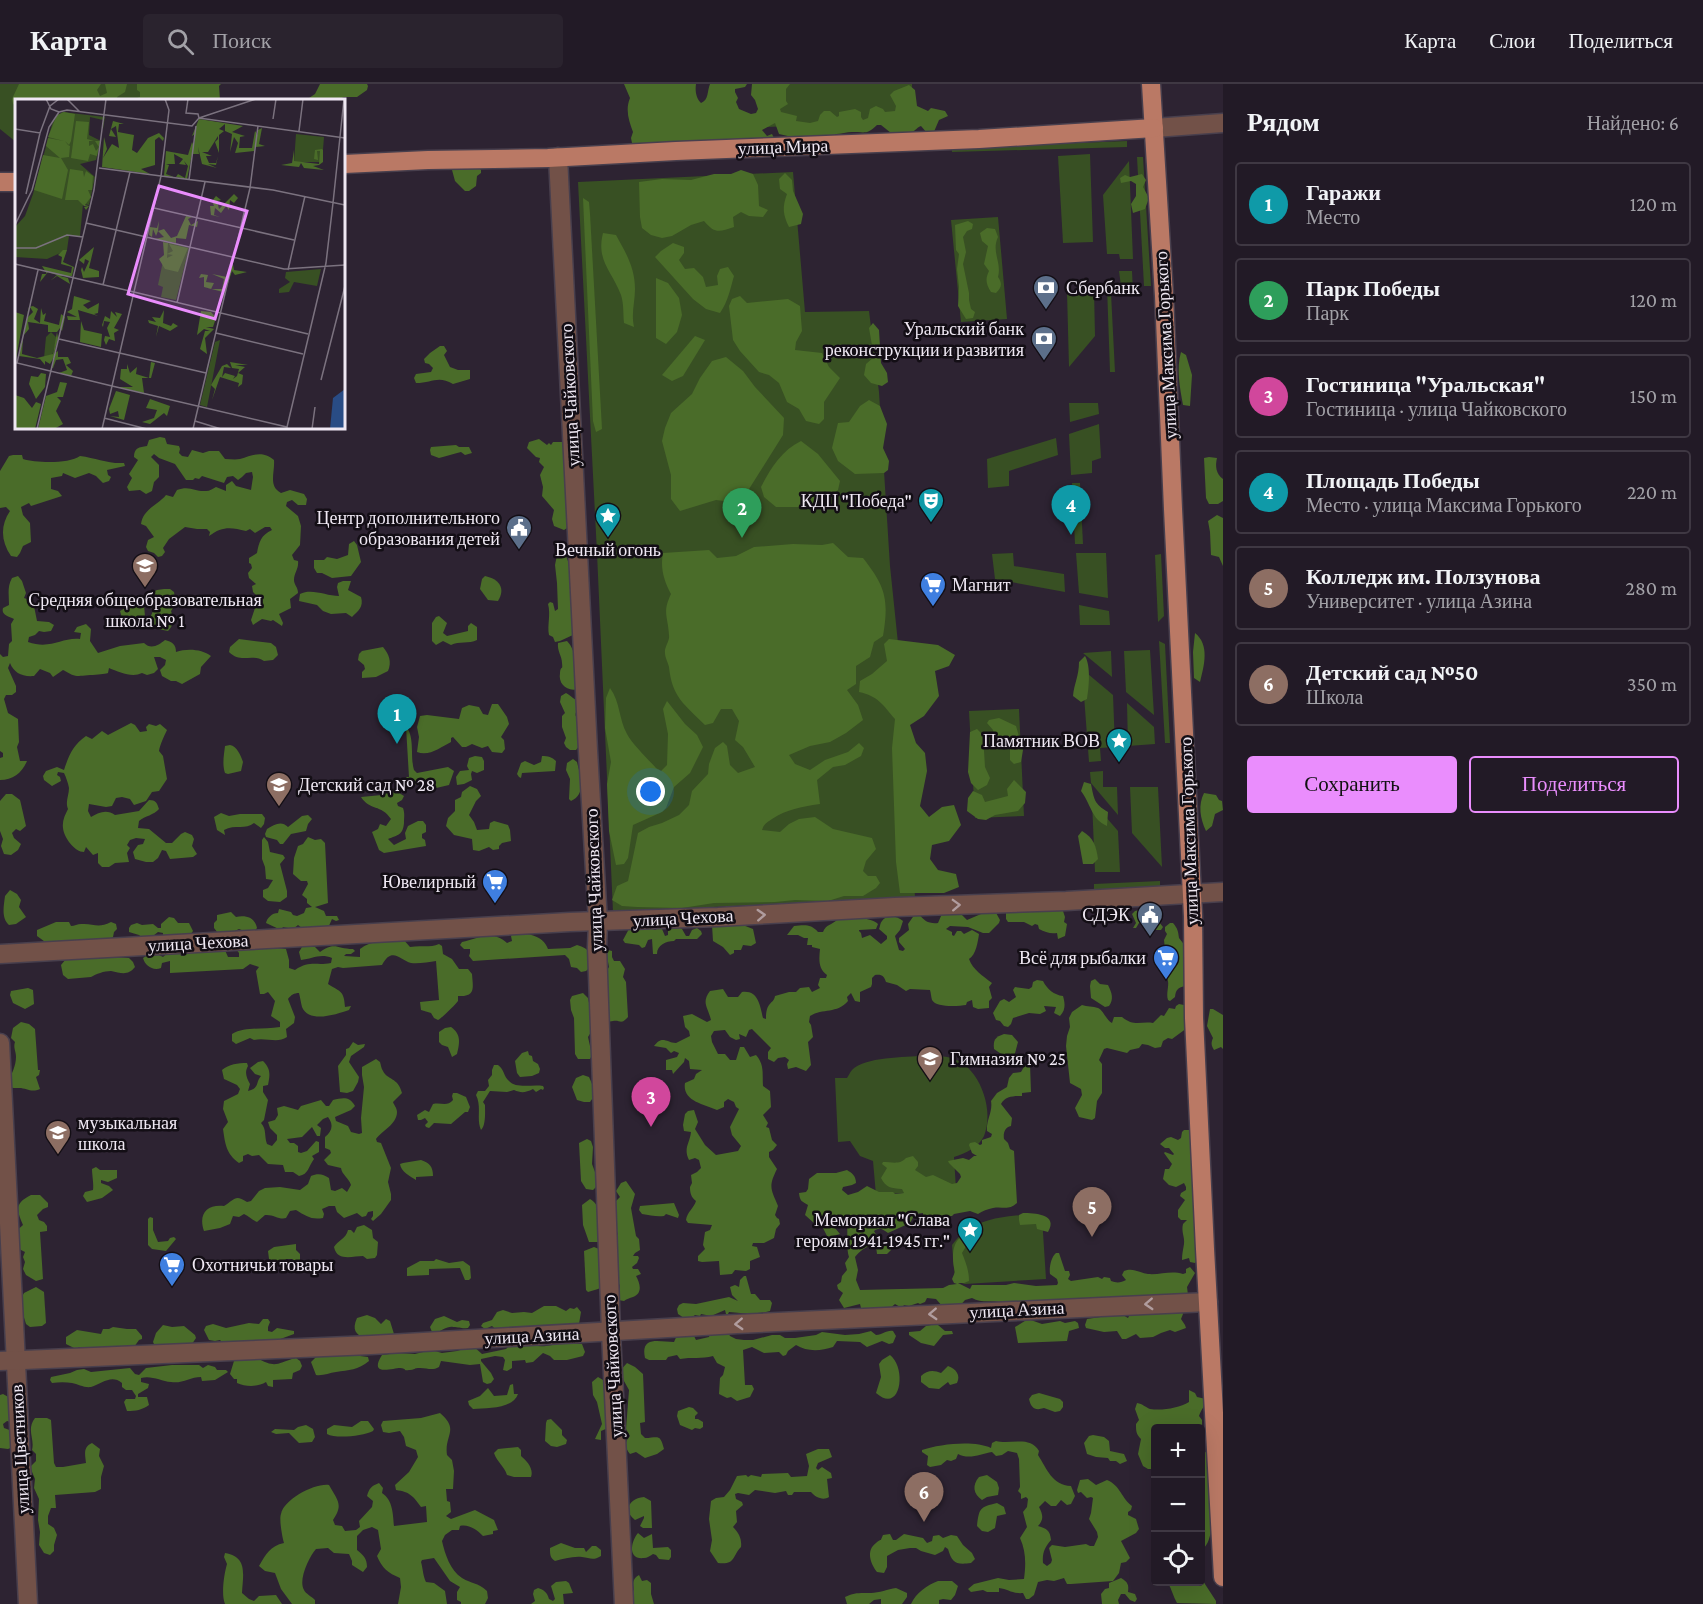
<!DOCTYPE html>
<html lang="ru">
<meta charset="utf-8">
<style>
:root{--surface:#221a26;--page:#2a232e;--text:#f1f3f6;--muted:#a2a1a7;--line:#3f3843;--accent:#ea8dfd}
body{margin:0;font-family:"Crimson Pro",serif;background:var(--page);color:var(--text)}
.controls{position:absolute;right:18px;bottom:18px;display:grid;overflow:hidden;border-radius:6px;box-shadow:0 6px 24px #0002}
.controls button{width:54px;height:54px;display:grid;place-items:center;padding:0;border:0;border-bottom:2px solid var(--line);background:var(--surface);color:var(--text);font:30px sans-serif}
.you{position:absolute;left:651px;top:708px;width:21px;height:21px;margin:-15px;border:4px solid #fff;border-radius:50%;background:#1a73e8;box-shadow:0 0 0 9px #1a73e833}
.badge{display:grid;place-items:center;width:39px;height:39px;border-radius:50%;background:var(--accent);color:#fff;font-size:20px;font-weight:700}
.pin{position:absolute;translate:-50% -50px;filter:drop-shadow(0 2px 3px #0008)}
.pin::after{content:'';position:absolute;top:32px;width:21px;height:18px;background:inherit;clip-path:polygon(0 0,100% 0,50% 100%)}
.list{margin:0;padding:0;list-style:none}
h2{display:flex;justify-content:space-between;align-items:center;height:78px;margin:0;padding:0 24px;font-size:26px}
h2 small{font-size:20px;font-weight:400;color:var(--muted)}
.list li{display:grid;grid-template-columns:39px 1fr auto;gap:18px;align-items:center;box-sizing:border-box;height:84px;margin:0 12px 12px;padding:0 12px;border:2px solid var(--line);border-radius:6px}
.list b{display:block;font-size:22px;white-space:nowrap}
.list p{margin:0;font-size:20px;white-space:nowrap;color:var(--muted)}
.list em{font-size:20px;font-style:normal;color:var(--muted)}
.actions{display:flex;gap:12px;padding:18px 24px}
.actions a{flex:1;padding:14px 0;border:2px solid var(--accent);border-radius:6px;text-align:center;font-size:21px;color:var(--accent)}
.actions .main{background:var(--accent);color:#111}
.icon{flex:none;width:33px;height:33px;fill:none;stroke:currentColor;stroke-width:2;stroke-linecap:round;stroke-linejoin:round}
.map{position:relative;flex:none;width:1223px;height:1520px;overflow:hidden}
header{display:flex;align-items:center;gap:36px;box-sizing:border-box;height:84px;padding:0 30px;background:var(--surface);border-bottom:2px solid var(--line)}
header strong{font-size:28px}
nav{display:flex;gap:33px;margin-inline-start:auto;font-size:21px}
.search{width:420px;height:54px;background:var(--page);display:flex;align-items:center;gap:15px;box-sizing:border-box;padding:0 21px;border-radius:6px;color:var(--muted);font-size:22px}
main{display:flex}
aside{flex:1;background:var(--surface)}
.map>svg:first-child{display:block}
</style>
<header>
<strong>Карта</strong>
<div class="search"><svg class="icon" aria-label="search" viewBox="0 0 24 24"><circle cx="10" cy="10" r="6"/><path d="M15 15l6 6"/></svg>Поиск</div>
<nav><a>Карта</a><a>Слои</a><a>Поделиться</a></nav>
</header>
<main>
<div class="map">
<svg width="1223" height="1520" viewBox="0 0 1223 1520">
<rect width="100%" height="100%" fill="#2d2332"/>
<!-- green -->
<g fill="#385023">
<polygon points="0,0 215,0 216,16 16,16 16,58 0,45"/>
<polygon points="763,0 912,0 913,37 767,43"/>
<polygon points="1127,57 1127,63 952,68 952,64"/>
<polygon points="1090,70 1093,158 1063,159 1058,72"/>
<polygon points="1137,73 1143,73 1151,202 1144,202"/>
<polygon points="1129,77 1133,175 1120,175 1119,170 1107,170 1103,111"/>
<polygon points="793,88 805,228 869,227 879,308 890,482 898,559 915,813 613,828 597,469 578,98"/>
<polygon points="998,133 1007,235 961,238 951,136"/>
<polygon points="1119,187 1132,187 1133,208 1111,209 1115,288 1110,288 1107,202 1121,202"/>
<polygon points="1094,206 1095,252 1069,283 1067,208"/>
<polygon points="1069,319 1098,319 1099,330 1070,338"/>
<polygon points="1099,340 1101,374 1092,377 1092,389 1071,391 1069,350"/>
<polygon points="1056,354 1058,371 1009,387 1009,402 988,404 987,375"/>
<polygon points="1072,399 1080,399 1083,460 1075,460"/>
<polygon points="1013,469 1014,482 1064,490 1065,508 995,495 992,470"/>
<polygon points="1076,469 1106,469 1108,514 1079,509"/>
<polygon points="1161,470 1164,532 1158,538 1155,471"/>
<polygon points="1079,521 1109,527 1110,541 1080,541"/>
<polygon points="1159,557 1165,560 1170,659 1165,659"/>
<polygon points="1150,566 1154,631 1126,608 1124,567"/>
<polygon points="1111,567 1112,593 1083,569"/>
<polygon points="1082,585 1113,611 1115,663 1100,664 1101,677 1089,678"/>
<polygon points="1127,619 1154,643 1155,660 1128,662"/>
<polygon points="1019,625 1024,732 975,734 969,627"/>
<polygon points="1103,687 1103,703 1117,703 1118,731 1091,699 1090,688"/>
<polygon points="1130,703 1158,703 1162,783 1132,749"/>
<polygon points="1092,717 1118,747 1120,788 1095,788"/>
<polygon points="1160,797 1160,803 1094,806 1094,800"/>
<path d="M923 972C935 972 948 971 959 977 982 990 994 1028 984 1052 978 1064 966 1069 954 1073L956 1105 876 1111 873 1077 860 1072 850 1057 838 1058 835 994H847C849 991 850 988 852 986 864 973 906 973 923 972Z"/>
<path d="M1037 1130 1042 1133 1046 1195 965 1200 955 1197 952 1161C973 1133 1006 1132 1037 1130Z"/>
</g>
<!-- forest -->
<g fill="#4a6c29">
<polygon points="19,0 101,0 97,6 100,12 107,9 105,0 127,0 125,8 117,13 117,16 16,16 16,22 13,20 12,15"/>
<polygon points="137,0 221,0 219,2 220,16 131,16 140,13 140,8 137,6"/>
<polygon points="320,0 367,0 368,2 367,6 357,13 344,13 337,16 306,16 315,10"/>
<path d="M624 0H696C695 7 696 14 701 19 709 16 707 7 710 0H747L745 3 735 5V8L738 14 736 18 739 25 751 30 756 29 758 25 755 16 751 11 752 0H790L786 5V17L788 20 780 25 781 28 797 32 796 37 810 39 818 37 820 31 824 27H830L837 33 839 32V28L855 25 861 28V33L863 36 868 34 870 25 876 22 883 25 885 28 895 27 896 22 890 11 894 7 909 1 915 6 917 22 928 27 931 24 945 27 948 32 939 36 933 50 927 49 921 42C916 44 914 48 910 50 905 51 896 49 891 49L881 41H877C867 51 865 48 852 48 847 48 841 50 836 50L832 54 808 52 801 55 779 50 775 39 762 46 767 52 772 50 774 54 772 58 760 57 756 54 754 57 635 63 632 59 631 54 633 48C629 37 625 26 630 14Z"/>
<polygon points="458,81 478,83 481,86 481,89 477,92 476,102 469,107 465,107 455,97 452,86"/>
<path d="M741 86 753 90 758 101 759 122 768 126 763 133 749 132 741 128 733 133 734 143C719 148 715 150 704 137L691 141 672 152 662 154 651 151 642 144 640 133 639 98 662 95 691 96 714 90H731Z"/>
<path d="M785 89 792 96 793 107 803 130 801 140 789 143C783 131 782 123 787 110L780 105 779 95Z"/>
<polygon points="1142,90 1146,96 1143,103 1149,114 1145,125 1133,129 1131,120 1136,112 1136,100 1131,97 1121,99 1120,94 1125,91 1130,93"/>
<polygon points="583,114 589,118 590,130 602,345 596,348 593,337"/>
<polygon points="968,137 973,140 972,145 967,147 963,153 966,168 963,180 969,209 969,216 971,225 975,228 973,234 966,235 958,222 959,203 957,185 959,170 956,166 955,141"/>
<path d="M987 144 995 145 998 153C991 168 1002 178 998 193 1003 200 1001 204 996 209L991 208C986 200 985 195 989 187L984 180 988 162 982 157 980 149Z"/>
<path d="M603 149 616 151C626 169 635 184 635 205 635 218 631 229 634 243L624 239C623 230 624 220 621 211 612 187 596 177 603 149Z"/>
<path d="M673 159 684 163V169L679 176 685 185 694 184 703 193 706 203 718 201 717 192 720 185 728 183 734 192C730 206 728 217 720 229L706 225 693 215 655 173 661 167Z"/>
<polygon points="656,194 668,199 679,214 682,231 677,248 666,260 656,254"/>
<polygon points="740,212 747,219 788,215 800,222 802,247 796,258 795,266 822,269 829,283 840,294 824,318 824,335 819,340 806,337 799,325 787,318 779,299 769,291 759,288 740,267 733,256 729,222 732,215"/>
<polygon points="873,239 879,246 881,279 887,289 888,298 882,302 871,299 864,291 866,280 874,273 869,244"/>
<polygon points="695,252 705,256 683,292 672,297 662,291"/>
<path d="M440 262H444L447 267 444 271 450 283 458 286H470V295L453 300C438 291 432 299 416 299L414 294 416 290 431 288 433 284 429 280 425 279 424 275 430 269Z"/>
<path d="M1181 268 1186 271 1192 291 1190 322 1183 321C1180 304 1176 285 1181 268Z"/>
<polygon points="726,273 743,287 755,303 784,334 783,351 744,413 732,418 716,416 680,427 671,415 671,391 662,357 665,344 671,329 692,310 700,294 712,277"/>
<polygon points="869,316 880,322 887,340 883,364 889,377 888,386 884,389 855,390 838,377 832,364 838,339 849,338 860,322"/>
<path d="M160 353 165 354 167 360 179 362 180 365 179 369 182 372 188 373 192 366 203 369 209 367H219L225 375C230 375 235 376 240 375 253 371 262 366 274 376 275 389 268 402 281 409L290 406 304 410 307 415 306 421H298L292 416 287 418 286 422 298 432 301 442 300 461 292 471 294 476 298 477C299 485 294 489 294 496 294 501 298 503 298 509L290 515 291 524 279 530 283 539 282 542 273 536 271 537 262 535 253 541 251 536 255 524 261 516 253 508 252 502 256 500 249 494 248 489 252 484 251 480 249 479V474L257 469C259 458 261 451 272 446L270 443H265L255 449 250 445 246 447C231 443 222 442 209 452L210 448 207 445H197L185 443 169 455 163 464 165 468 162 472 158 473 154 469 148 467 146 463 148 456 154 453 146 442 141 440C143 425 158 421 166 411L173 413 177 406C190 401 195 408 206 407 210 407 212 405 216 403L226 407V401L232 397 236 402 251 406 253 393 252 388 246 389 242 393 238 396 233 392 227 393 224 399 202 392 199 395 195 394 193 396H186L175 380 159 374 154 370 151 373 159 381V393L154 398 152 407 146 410 140 406 129 407 127 403 132 394 129 390 138 376 134 373C134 364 139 363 147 362L149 356Z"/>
<polygon points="539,355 547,361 549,359 551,361 553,358 565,358 568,405 566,409 569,440 567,444 564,446 554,442 552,435 554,426 542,412 543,403 540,391 544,383 539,378 540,374 536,373 527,364 529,358"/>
<path d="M801 357 818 370 840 397 838 406 820 420 809 423H776L764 413 761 403C770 385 782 366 801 357Z"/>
<path d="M456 361 459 363H469L472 369 465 371 461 368C453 370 447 372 439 374L431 371 430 366 431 363Z"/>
<path d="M13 371H22L23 375C36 379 69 380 80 372 96 374 108 380 124 379L125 382 107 386 108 391 111 393 109 397 103 399 96 392 89 389 75 394 63 389 62 392 51 394V405L58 407 62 412 31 422 29 419 21 423 23 431 30 439 31 458 23 462 20 469 17 473 11 472C1 457 0 442 10 427L6 423 0 424V387L9 372Z"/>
<path d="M1209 373 1217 374C1215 382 1216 390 1223 395V417L1218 420H1209L1206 414 1204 374Z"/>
<polygon points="1217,431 1223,434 1223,482 1219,473 1211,471 1210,448 1208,437"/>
<polygon points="354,457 357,461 361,478 351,492 332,494 322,489 317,489 314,484 314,476 324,476 327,473 337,475 348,471 349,460"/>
<path d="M833 459 848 473 863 474C886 503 889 516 883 552L874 558 870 573 856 582V600L847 606 858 621 863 636 846 649 830 658 810 662 789 671 795 680 810 686 825 676 848 668 859 659 864 664 861 672 845 681 833 683 817 696 820 720C800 723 788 725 772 735 766 739 764 740 762 746L780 748 789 740 799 735 815 733 833 745 872 754 876 765 866 777 863 787 868 792H876L880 799 876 804 863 812H844L828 817 795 816 775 818 714 819 682 824 637 823 622 822 612 816 617 802 628 797 638 749 649 743 662 739 679 731 689 721 692 707 708 690 709 680 715 664 723 658 727 662 730 681 738 689 755 683 743 663 735 656 739 637 732 625H721L713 639 705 641C684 620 672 613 669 583 668 578 665 574 665 569 664 563 670 557 669 551 668 532 662 529 671 510 664 497 660 484 663 469L709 466 717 474 736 472 754 463 793 460 822 461Z"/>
<path d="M560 469 565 470 571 484 574 520 571 523 573 527 575 550 560 557 555 558 553 553 549 551C547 541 551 531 548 520L550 518 553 519 555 527 558 525 557 499 555 481 557 471Z"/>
<path d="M18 492 22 497 26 509 24 514 33 517 37 537 49 538 54 541 51 547 44 548 39 547 35 551 29 553 28 558C51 566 62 553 80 555L81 549 74 548 77 543 86 540 91 545 90 557 98 569 120 562 144 559C151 566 159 561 165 556 172 558 176 560 176 568 187 564 202 565 211 572L201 583 200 590 182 600 176 597H171L162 592 160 586 165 581 166 576 160 573H154L158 585 154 589 147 591 142 589C132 594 119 588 109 584L108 589C106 590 80 592 77 592 73 592 67 588 63 586L53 593 50 589 40 585 34 592C22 593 14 589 10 579L8 584 16 602V608L12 611H6L4 615 8 629 18 635 19 658 17 663 20 677H27C22 689 13 696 0 696V674L3 673V669L0 667V570L3 573 8 572 9 560 12 557 11 540 14 535C8 532 1 531 3 524L9 521C9 511 7 503 12 494Z"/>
<path d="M485 492C499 495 506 504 498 517L488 516 480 505 482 495Z"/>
<path d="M343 497H351L348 506 361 513C364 523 358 527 352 533L346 529 331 530 323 527 317 521 299 517 300 510C312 504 326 512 339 512L337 503 338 499Z"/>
<path d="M164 505H170L174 508 176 520 171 527C174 535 174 541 168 547L158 545 153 542 150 534 153 527 147 513 149 510 157 506Z"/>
<path d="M123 514H129L132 517 138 516 144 520 145 533 142 536 146 538 144 543C136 538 131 541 122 534L120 527 127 523 123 518Z"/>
<path d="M439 532 447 539 443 549 447 552 468 547V542L471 539 477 543V556C469 560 459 557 451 561L443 557 436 561 432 557V539L436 533Z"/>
<path d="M1195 549C1210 561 1204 582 1200 598L1194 594 1193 568Z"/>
<path d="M239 555 271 559 276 563 278 571 273 576 264 577C251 569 241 580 229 568L230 563Z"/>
<path d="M889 555 938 561 955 571 949 582 935 587 939 612 924 632 910 641 916 659 925 669 927 687 920 722 929 733 942 723 954 721 961 741 949 757 932 761 930 775 938 786 956 790 959 803 944 809H900L896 778 892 664 895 635C883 621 878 612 859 608L860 597 872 590 887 577 884 560Z"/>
<path d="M567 557C578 568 576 590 578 605 567 608 558 600 560 589 561 580 563 588 562 579 562 572 557 567 558 559Z"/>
<path d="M383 563C389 570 392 578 388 587L376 593 362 594V588L365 585 364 581 358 576 359 570 362 567Z"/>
<path d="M1085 572C1091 582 1089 603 1087 615L1081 618 1073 612C1074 600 1079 592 1079 578Z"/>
<path d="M610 604C620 617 619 636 627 650 633 661 647 674 656 684L661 687 667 681 668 650 663 625 667 617 685 640 697 651 703 663 690 689 674 703 666 724 662 728 633 741 628 774 624 780 616 781 609 747 607 700 611 678 605 644 606 614Z"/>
<path d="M566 609C572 612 574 616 580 618L581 623C575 627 573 632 580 637L582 658 576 666H570L566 663 564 659 566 654 562 643V632L565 629 560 618 561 612Z"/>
<path d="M492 620H498L507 633 509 640 501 653 504 656 505 665 502 669 492 668 488 662 482 664 472 660 466 663H462L453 653 451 654V658C441 663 429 673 417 668L419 653 417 643 420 632 427 631 459 635 462 624 469 621 479 623 483 630 488 631Z"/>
<polygon points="999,634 1016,642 1023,666 1021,678 1014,680 1010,676 1010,657 1002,652 995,653 993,646 987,639 989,636"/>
<path d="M131 639 135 641 140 648 147 647 146 643 149 640 156 642 160 640 167 646C164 652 160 661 159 667L163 672 167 695 159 707 152 708 146 717 134 721 130 715 122 713 116 714 112 722 106 723 89 720 88 727 91 733C99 728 107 725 115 731L139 727 149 716C156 716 157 719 159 725 154 731 145 732 139 737L138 744 149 745 166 759H172L181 750 185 748 192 751 194 755 192 762 197 770 193 773 170 775 166 767 162 766 158 774 153 778H146L135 775 133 768 138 761 143 760 145 755 136 754 130 756 127 761 130 764 127 769 129 778 115 779 109 783H102L98 779V769L93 771 86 763 84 768C75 768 64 754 63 744 62 737 65 731 68 725 65 717 69 712 69 704 68 699 66 693 64 689L58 688 57 691 60 693 61 697 52 702 44 696 43 692 46 687 57 683 64 686C69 671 73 661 86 652L92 655 102 647 108 651Z"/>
<path d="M406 643C415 652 410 673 414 686L417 689 448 683 454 687 449 701 432 705 430 699 412 701 409 699 406 693H409Z"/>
<polygon points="977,645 983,651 985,683 990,694 987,701 978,706 971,699 968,688 970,648"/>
<path d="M230 661C237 662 241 672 243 678L241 687 228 690 225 689C222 680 224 671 225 662Z"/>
<polygon points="475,672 482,673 484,677 484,686 477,689 472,687 471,690 472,696 464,700 457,701 456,693 460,687 469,686 467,682 469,674"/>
<path d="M542 672C548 672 552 673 556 677L555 687 522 689 521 694 519 693 517 690 521 679 525 677 534 681 541 678Z"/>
<path d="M573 675 577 678C580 691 587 710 571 717L569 715 570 695 566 686 567 679Z"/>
<polygon points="1014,696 1026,708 1025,719 1018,727 995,731 986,736 978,735 967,727 968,714 973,707 982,711 985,718 1008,712 1007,705"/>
<path d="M1084 698 1091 700C1094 715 1094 720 1108 728L1107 742C1091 735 1091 720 1081 707Z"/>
<polygon points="470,702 477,705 481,712 476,717 469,731 474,738 477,746 489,745 490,739 494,737 508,741 510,746 511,757 502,759 499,762 499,765 493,766 489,763 479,767 473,766 472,755 454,751 446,742 448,734 455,727 455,716 461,713 462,708"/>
<path d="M382 704H391L404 712 402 716 397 719 398 722 403 724C405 730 404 733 404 739 403 751 398 751 388 755L394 761 406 755 405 749 408 742 418 737H423L426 741V748L422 750V754L425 756 426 762 384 769 379 766 372 748 378 745 380 740 386 742 391 735C381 720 370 727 361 713L382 711Z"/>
<path d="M1204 709 1216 711 1219 716 1222 717 1223 726 1215 730 1212 742 1206 747C1200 734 1198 721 1204 709Z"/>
<path d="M6 710H12L20 716C21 720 25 737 26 742L20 747 16 745 12 749 14 754 21 760 18 766 11 771 4 770 1 762 3 755 0 747V717Z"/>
<path d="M221 729 229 732 240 730H262L265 734 264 740 261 744 254 739C246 746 235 740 224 746L225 751 217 746 214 733Z"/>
<path d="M308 731 312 735 308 740 306 747 291 750 283 760H280L277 756 266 753 265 750 267 745C274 741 281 736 288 743L302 732Z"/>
<path d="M1082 747C1094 754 1096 762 1098 775L1093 780H1083L1078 752Z"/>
<polygon points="264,753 268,758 270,768 283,771 285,774 280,780 287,807 287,813 280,818 268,817 263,813 263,806 268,804 273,796 266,795 265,783 262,775 262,756"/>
<path d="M308 753 315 756 321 755 325 759 328 819 315 823 324 827 326 832H337L339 836 336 837 332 835 328 844H302L298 841 293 845 283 843 281 846 266 839C267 834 272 829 278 829L279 825 291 828 293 831 297 832 304 829 306 824 312 823 307 819V815L302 811 308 800 307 797H301L293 790 294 774 298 762 303 760Z"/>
<path d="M10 806 17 810 21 816 19 823 26 833 16 840 9 841C1 834 4 821 5 812Z"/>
<path d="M1012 824H1062L1065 833 1064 838 1067 840 1065 852 1058 855 1057 849C1050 850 1045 848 1039 845L1038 841 1035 840 1032 842 1024 838H1008L1006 835V828Z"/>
<polygon points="1147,824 1154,825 1157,830 1155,833 1163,843 1161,846 1156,846 1155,842 1139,839 1136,844 1133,844 1136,839 1132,830 1135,827"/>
<path d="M944 825 953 829 961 830 967 836 981 830 995 827 1000 836 999 839 989 849H983L968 843 950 842 946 845 952 848V851L954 852 957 847H961L964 850 972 846 979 850C978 857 976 871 969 875 973 886 983 892 992 899L989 903 992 914 989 917V924L978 925 973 923 972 916 967 918 966 921C959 922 936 924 932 916 931 913 931 909 930 906L910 905 906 907 897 901 886 898C884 892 882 890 875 891L872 894V900L871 903 860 908V918L855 917 851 909 847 913 848 917C837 930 823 924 810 932L809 938 811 941 813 953 808 958 811 981 806 987 796 983 788 985 787 980 789 976 785 973 778 974 774 978 768 975V968L771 964 752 945 749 946 746 953 739 950 740 955 736 956 730 953 725 946 714 947 711 952 712 958 718 970H725L730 976H736L740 963H744L750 973 756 971C765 981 762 991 763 1002L770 1007 771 1023 763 1031 768 1039 766 1043 769 1044 772 1056 777 1061 773 1066 769 1068V1073L777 1085C768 1103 771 1105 778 1122L775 1131 777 1134 779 1135 780 1140 776 1145 774 1154 764 1159H753L752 1162 757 1163 760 1173 750 1177V1185L746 1187 735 1186 732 1190 720 1191 719 1177 702 1178 698 1177V1172L705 1165 703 1161 705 1148 710 1146 712 1141 688 1139 686 1136C687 1128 694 1124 696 1117 691 1113 690 1109 690 1103L692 1099 691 1091 697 1088 701 1084 699 1076 695 1074 689 1076C683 1064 690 1059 691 1048L684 1047 683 1041 685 1030 688 1027 694 1026 698 1038 695 1045 705 1061 716 1071 738 1067 741 1062 732 1051 730 1043 739 1025 736 1023 734 1018 728 1015 724 1018V1023L717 1026C703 1020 682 1017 685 999L694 995 696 990 702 986 690 985 689 977 685 974 684 978 673 990 672 986H666V976L677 973 679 969 674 967 671 969 666 964 654 962C662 951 666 958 676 959L690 952 689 947 685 943 683 932 692 930 707 938 711 936C708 923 701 919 710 907L723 905 728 913H738L742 908C758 906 760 921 763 934L766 935C766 931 766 925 769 921 772 917 774 917 775 912L789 908H796L800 904 809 903 812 908 820 904 818 901 820 894H826L827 891C818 885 819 875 820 865L812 863V861H807L808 854H804L798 851H787L794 842C805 841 811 840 818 848H823C826 840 832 841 837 836L836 832 842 831 846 835C855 833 872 834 878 840L876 845 859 846V847L861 849 862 854 870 851 881 860 887 855V852L879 845C880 843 880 839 882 837 886 830 898 832 903 837L900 846 895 852 899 866 903 867 905 865 899 858V854L909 846 908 840 915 830H919C924 837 929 840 938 839Z"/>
<path d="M231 828 236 833C245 831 255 833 257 844L254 848 249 849 239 845 224 852 217 853 218 849 214 844V839L217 836V831Z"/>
<path d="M169 833 174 834 178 839H189L193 847C187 857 174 855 163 855V849L158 848 149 855 143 854 139 851 129 848V844L131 841 137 839 142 841 153 840 158 844H161V840Z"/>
<path d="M56 838H69L71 842C74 842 78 840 81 840 94 839 97 845 111 838L116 840 117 845 114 848 113 853 108 856 48 860 37 852V846Z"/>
<polygon points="735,838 753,845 756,859 751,862 743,861 741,866 734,866 734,869 730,871 723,863 713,857 712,841"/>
<path d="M1170 839H1173C1178 845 1178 847 1179 854L1186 863 1185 902C1177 904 1176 906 1175 913L1170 917 1168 916C1166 909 1169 903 1168 897 1167 895 1167 892 1167 890L1171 887 1175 877 1171 867H1168L1165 865 1164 856 1167 850 1165 847V843Z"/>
<path d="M651 842 654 846H656L657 844 662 845 665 852 668 851V847L677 842 682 845 686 852H689L692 846 697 844 701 847 702 850 697 855H676L674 857C666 857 657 861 657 870H653L652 855 648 856 645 863 642 864 639 861 625 859 623 856 630 843Z"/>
<path d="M513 849C527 849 543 851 548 865L570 864 577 861C583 863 589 865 590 871L588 874 589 884 586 887 581 888 577 884 571 883 569 875 565 871 473 877 469 872 470 869V865H464L460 861 462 858C477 854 494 846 507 859L512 857 511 852Z"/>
<path d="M403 855 410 863C420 861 430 864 439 860L442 862 443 870 452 875 459 885H468L472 890C473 904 476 913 458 912V917C455 921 442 934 438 936L434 934 431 929 421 926 420 918 439 916 436 877C429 878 418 880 411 879 400 876 392 862 382 881L343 884 338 883 332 885 328 900C341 908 344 907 345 923L351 922 349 926C337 930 309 940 302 923 301 919 300 913 299 909 294 909 291 911 288 915L295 933 294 939 286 945 287 953C277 960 266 953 254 956L250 954 236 960 232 957V950C246 942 264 946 280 943V938L271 932 275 917 268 908 264 910H260L256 887 259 883 250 880 243 885 170 889V877L162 879 161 884C153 887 145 882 143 874L153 868 163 873 170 867 179 866 181 872 186 871 188 868 224 864 228 873H239V869L236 865 269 859 277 864 286 865 289 876V884L295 886C310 876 316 882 331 879L332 874C320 869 312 875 301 876L299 868 302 863H315L320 868C335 857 337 865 353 865L355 867 351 870H346L344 872 360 873V865C371 856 389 856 403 855Z"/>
<path d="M608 866 612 867V873L614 877H620L625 885 623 893 626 898 628 933C621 941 621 936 613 937 611 937 609 938 607 938L608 908 605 905 604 891 609 883 608 878 604 875V869Z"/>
<path d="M73 872 89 875 97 872 129 874 133 878 135 883C128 892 121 889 111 887 104 887 96 890 91 893L68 895 63 891 61 881 66 875Z"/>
<path d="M1095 895 1100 900 1108 901C1112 909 1114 915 1109 922L1105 923 1091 914 1090 902 1091 897Z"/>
<path d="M1037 896 1043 897C1047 905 1054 911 1063 912 1065 919 1066 926 1060 932L1054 929 1056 923 1044 922 1046 927 1040 930 1029 929 1013 934 1011 940 1008 943 1004 942 1000 937 996 936 993 929 1000 917 1004 915 1009 918 1016 913 1013 906 1015 903 1029 905 1032 903 1033 898Z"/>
<polygon points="28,904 33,906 34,920 25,925 13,919 10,911 11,907"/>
<polygon points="583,909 588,914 592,933 591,948 588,953 592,971 590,975 578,975 575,970 574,934 571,926 570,916 572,912"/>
<path d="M1179 920 1189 922 1187 944 1172 955 1168 954 1163 957 1161 963 1155 964 1148 961 1142 960 1139 964 1130 966 1127 969 1107 964 1104 965 1099 976 1102 980V1009L1097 1017 1095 1034 1092 1036 1079 1033 1075 1024 1082 1011 1081 1005 1070 999 1066 962 1067 952 1070 943 1069 934 1072 928 1082 921C1087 923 1093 922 1098 924 1104 927 1106 936 1112 939L1114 933H1122C1134 943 1141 937 1153 939L1161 931 1164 932 1169 924 1175 925 1176 922Z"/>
<path d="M1210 925H1213L1223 931V965L1221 963 1214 966C1211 961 1211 959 1213 954L1207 942Z"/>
<path d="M21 938 29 940 35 945 38 986H40L39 991 36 993 40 1005C31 1009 27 1004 19 1004 15 1004 12 1004 9 1003L8 997C12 990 16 981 16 973 16 967 13 964 15 958L11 954 13 944Z"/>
<path d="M451 943C461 950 460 958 457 970L452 973 448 963 442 961 439 958V948L445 944Z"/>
<path d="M1004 950 1012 951 1018 958 1014 973 1007 974 994 965C993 956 995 953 1004 950Z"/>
<polygon points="353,958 358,961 365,960 364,963 351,972 349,978 359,993 358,998 353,1007 347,1009 340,1008 338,982 346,971 346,965 349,964"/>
<polygon points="528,967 529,971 532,972 533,977 538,980 540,985 539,989 532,992 520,993 517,989 515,977 522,969"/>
<path d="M376 975 380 978C381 981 381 984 383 987 387 996 398 993 402 1009L393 1018C394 1021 397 1024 397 1028 397 1040 382 1047 376 1055L377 1058 381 1059 391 1084 388 1098 391 1110V1116L381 1130 373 1137 371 1135 373 1132V1127L368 1128 366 1132 362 1133 357 1129 344 1134 337 1128 335 1122H329L322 1125 324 1130 323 1134C311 1136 306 1132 296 1126L290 1127 286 1134C279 1136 273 1130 265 1131L257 1138C252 1136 249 1132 244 1130L239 1133 233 1132 230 1140 220 1144 204 1147C198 1130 207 1120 224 1122 235 1115 235 1110 247 1118L251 1117 259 1107 265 1104 280 1103 300 1106 308 1100 311 1092C318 1089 323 1090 329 1094L331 1106 335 1107 342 1104 347 1108 351 1101C349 1094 342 1091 341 1084L328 1081 324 1076 331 1069 330 1066 325 1064V1053C332 1047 334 1041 328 1033L323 1035 317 1041 321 1044 320 1052H317L312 1043 302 1053 287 1055 290 1059H294L298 1062V1068L301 1069 307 1067 316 1057 319 1058V1068L312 1072 314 1075C308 1083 309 1090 299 1092L293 1088H285L283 1081 268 1080 259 1071 252 1072 248 1070 243 1072V1077L239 1079C226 1070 225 1059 223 1045L228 1038 223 1025 224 1017 238 1010 240 1005 237 1001 224 995 222 986C229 980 238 979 247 979L248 982C244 989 247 994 250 1000L248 1007C260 1004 255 999 261 992L255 990 250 984 258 978 263 977C271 985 270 991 268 1001L263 1002V1008L268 1016 264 1036 261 1039C267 1046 264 1052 267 1060L272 1062 277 1056V1051L270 1044 268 1038 275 1036 278 1031 277 1024 284 1022 298 1026 301 1022 321 1016 326 1022H329L333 1016C343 1014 349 1012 355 1022L351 1026 335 1033 336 1037 348 1042 351 1048 359 1050 362 1049 361 1034 364 1003 362 991V983Z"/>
<path d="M1028 978 1030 980 1031 1008 1022 1009V1012C1014 1012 1005 1012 1001 1020L1012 1034 1011 1042C1005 1043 1003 1049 1004 1055L1008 1059 1010 1065 1014 1067 1017 1119C1008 1127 1003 1122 993 1124 988 1125 982 1127 978 1130L970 1127 954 1130 952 1132H949C941 1143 933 1136 923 1137V1129L915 1130 910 1139 888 1149C882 1145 880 1143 874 1147L878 1154 876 1157 888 1159 891 1166 887 1170H877L876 1162C867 1160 860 1167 855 1173L858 1186 856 1196 860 1206 943 1204 949 1201 957 1200 954 1199 952 1195 955 1188C952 1177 951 1160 961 1153L966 1158 965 1164 962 1169C966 1179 969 1187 969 1197L964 1199H958L970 1205 972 1201H1006L1014 1199 1036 1202 1057 1201 1058 1199 1057 1195 1050 1190C1049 1184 1051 1173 1056 1169H1059L1065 1187H1069L1070 1191 1068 1195 1071 1197 1098 1193 1102 1195 1104 1193 1110 1194 1111 1197C1116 1199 1121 1199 1126 1196L1122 1191 1124 1187C1133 1183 1139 1189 1148 1190 1161 1191 1171 1186 1183 1190L1186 1189V1185L1190 1183 1195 1189 1187 1203 1188 1211 1004 1219C993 1215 982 1220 972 1214L965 1216 959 1223H943L936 1215 927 1214 925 1218 920 1220 918 1219 909 1222 904 1221 902 1224 895 1220 888 1226C881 1221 869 1224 862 1228L860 1220 844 1224 839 1216 843 1209 838 1205 837 1201 841 1198 842 1192 847 1186 845 1179 849 1173C846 1165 848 1149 847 1140H836L835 1144 840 1150 830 1153 827 1152 822 1142 819 1140H815L805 1131 808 1121C802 1117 800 1118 799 1109L806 1108 808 1105 809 1095 817 1089H836L847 1086C852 1089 856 1092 856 1099L852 1101 843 1103 842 1106 848 1111 858 1108 867 1102 879 1108H893L895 1110 904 1109 902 1105C891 1104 886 1104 881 1094L887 1084 882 1080 883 1078C892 1078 900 1081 906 1074L913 1072 918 1078V1082L915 1086 926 1093 933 1091 952 1100 957 1099 961 1093 960 1090 949 1079 948 1077 963 1074 969 1076 974 1072H977L972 1069 969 1061 970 1059 975 1058 980 1061 982 1060V1056L991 1053 992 1050 987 1047C986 1036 993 1028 991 1017L997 1009 1007 1003 1009 994 1013 989 1021 988 1025 981Z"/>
<path d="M494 981H498C505 986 503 992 509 997 516 1005 533 1000 543 1002L544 1004 543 1006 541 1005 536 1008 533 1005C525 1009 521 1009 514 1006L507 1008 490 1007 483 1018 485 1021C485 1028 486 1041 481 1046 476 1035 482 1023 476 1011L478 1007H485L489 1002 488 996 492 991V986Z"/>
<path d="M583 991 589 993C593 1002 597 1010 590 1018H584L577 1016 572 1003 576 994Z"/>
<path d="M453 1009H457L466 1013 470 1023 468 1028H465L451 1040 434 1039 429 1044 426 1043 425 1041 428 1038 425 1034 421 1036H418L417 1031 425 1026 429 1028 433 1020C441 1018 447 1023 453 1016L452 1012Z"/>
<path d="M1184 1046H1189L1191 1050 1202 1172 1195 1179 1190 1178 1189 1174 1182 1176C1182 1170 1183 1166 1184 1160 1185 1153 1181 1148 1183 1140L1187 1136H1181L1178 1133V1126L1185 1116 1180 1112 1181 1109 1186 1106V1103L1184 1099 1176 1103 1169 1101 1163 1095 1165 1085H1169L1172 1080 1164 1069 1165 1068 1173 1071 1174 1070 1169 1064H1165L1160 1060 1167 1054 1171 1053 1178 1056 1181 1054 1182 1048Z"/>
<polygon points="587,1055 591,1057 593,1063 592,1080 598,1096 596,1103 593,1106 586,1105 581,1097 579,1059"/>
<path d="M421 1076C430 1079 433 1083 433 1092L416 1093V1096C410 1092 401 1088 400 1080L403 1079Z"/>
<path d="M96 1083 100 1086H117V1094L108 1098 101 1096V1099L109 1102 113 1106 102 1114 87 1118 83 1112 85 1108 93 1106C94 1101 92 1091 92 1085Z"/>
<path d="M626 1097 635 1110 631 1124 636 1152 639 1155 640 1166 635 1169 633 1172H638L639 1174 637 1179 632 1183 633 1185H638L641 1190 636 1192C640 1199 643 1209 633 1213 630 1214 626 1215 624 1217L618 1216 620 1202 615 1190C623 1174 610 1166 618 1150L613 1139 615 1118 620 1113 616 1107 621 1099Z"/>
<path d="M31 1111H40L48 1119V1123L43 1125 37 1131 39 1136 44 1138 47 1142V1147L40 1148 43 1195 36 1197 26 1191 23 1185 25 1178 23 1173 25 1168 19 1165 14 1149 23 1141C16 1125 15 1119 31 1111Z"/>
<path d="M590 1115C603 1123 601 1139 602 1153L598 1158H589L583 1141 582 1121Z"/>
<path d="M674 1119 679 1131 678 1134 666 1130 664 1132C656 1133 650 1131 642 1130L639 1126 640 1122Z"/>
<path d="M1023 1129C1034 1129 1059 1130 1048 1148L1037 1145 1036 1140 1020 1141 1019 1136V1131Z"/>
<polygon points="150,1133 153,1134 153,1146 158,1158 168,1157 170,1154 174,1153 176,1155 166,1167 152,1165 148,1161 148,1135"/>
<path d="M364 1141 372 1146 373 1154 378 1158 377 1171 375 1174 367 1175 363 1172C353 1172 337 1178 334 1163 338 1156 346 1155 348 1146H351L354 1149 357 1143Z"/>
<polygon points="296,1160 296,1166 300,1170 300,1176 296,1178 292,1175 286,1175 284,1179 277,1179 269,1175 268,1167 274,1163"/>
<polygon points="594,1163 599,1165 606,1201 598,1205 588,1208 586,1206 584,1167"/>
<polygon points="436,1175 449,1179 463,1177 470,1182 471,1194 469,1196 465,1196 460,1184 429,1185 429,1191 407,1192 407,1184 420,1177 434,1177"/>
<path d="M744 1192H746L751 1210H755L760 1216H770L772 1219 770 1227C755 1231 743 1229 729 1228L728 1230H726L725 1226 711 1232 701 1230 700 1232 695 1231 691 1234H684L678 1230 677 1225 679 1221 683 1219 696 1220 729 1213 738 1217 732 1211 730 1203 735 1201 739 1203 740 1196Z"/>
<polygon points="36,1203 44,1208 46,1239 42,1242 30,1243 26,1240 19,1218 24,1209"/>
<path d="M544 1222H556L566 1227 570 1224 574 1225 577 1223 581 1228 579 1240C564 1247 550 1239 534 1242 523 1243 511 1247 500 1249L492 1242 485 1245 481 1242 483 1239 492 1236 497 1228 503 1226 512 1229 524 1228 532 1229Z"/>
<polygon points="1181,1225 1183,1230 1181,1235 1185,1241 1186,1244 1175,1248 1170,1246 1161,1249 1153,1253 1140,1254 1136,1250 1126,1255 1122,1255 1117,1247 1104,1248 1086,1244 1085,1241 1087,1235 1121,1230 1128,1234 1130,1230"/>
<path d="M367 1231 375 1234 381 1240 386 1235 390 1237 394 1250 390 1255C376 1254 346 1258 357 1234Z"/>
<path d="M444 1232 457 1238 462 1236 469 1237 470 1241 468 1244C461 1245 460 1243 453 1243 448 1242 440 1247 435 1250L432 1248 430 1243 435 1235Z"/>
<polygon points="263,1235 268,1235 270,1238 268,1243 268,1247 272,1248 277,1244 294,1247 294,1250 275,1257 256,1257 245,1262 223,1259 220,1256 215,1257 209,1256 204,1246 206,1242 213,1240 226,1244 249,1239 259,1240"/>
<polygon points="1028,1235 1042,1240 1060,1237 1065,1239 1075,1237 1078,1239 1079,1244 1069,1247 1067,1257 1018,1259 1015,1243"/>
<polygon points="163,1241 172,1243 184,1242 195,1251 196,1254 192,1260 155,1262 153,1258 156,1249"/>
<polygon points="931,1241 938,1241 945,1247 952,1247 953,1250 943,1251 934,1262 921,1259 909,1251 909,1248 920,1247 926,1242"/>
<path d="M724 1242 730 1252 736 1255 744 1256H753L772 1251H780L785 1254H795L816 1251 822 1248 845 1251 859 1250 871 1247 876 1251C883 1251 886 1246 893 1247L896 1252 893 1259 889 1260 882 1257 867 1263 860 1258 837 1257 833 1263C821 1267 807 1268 796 1261L788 1267 786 1271 783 1272 779 1268 764 1269 752 1263 743 1266 745 1301H752L754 1305 750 1313 737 1317 731 1313 727 1314 719 1310 720 1294 723 1291 725 1283 717 1279 713 1272C702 1275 691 1273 680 1275L677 1271 668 1273 666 1276H649L645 1274C640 1251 660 1258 674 1258L678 1249 693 1250 696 1256 709 1253 710 1249Z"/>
<polygon points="113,1243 127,1245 136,1245 142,1252 142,1255 139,1256 134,1263 100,1266 79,1263 76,1265 66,1260 66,1253 77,1246 101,1250 103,1245 109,1245"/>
<path d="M528 1258C539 1267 554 1259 567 1259 571 1259 577 1260 582 1260L585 1268 583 1272 567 1276H554L550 1272 543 1269 533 1278 526 1279 525 1276 512 1277V1284L507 1287 503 1286 505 1276 503 1273 495 1272 481 1275V1277L491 1289 494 1295 491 1299 487 1300 483 1298 480 1280 470 1281 441 1277 439 1283C432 1287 428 1284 420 1284 413 1284 417 1285 410 1286 401 1287 409 1285 400 1284 393 1284 368 1293 382 1271L397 1269 415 1270 431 1266 442 1269 457 1267 473 1262 482 1270 506 1265 509 1262 517 1263Z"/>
<path d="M322 1267 331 1273 344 1270 368 1273 369 1277C358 1286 349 1286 336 1288 329 1289 323 1292 316 1291L311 1278Z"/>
<path d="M890 1271C907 1284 901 1331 876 1309L881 1293 879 1280 882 1276Z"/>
<path d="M257 1274C277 1285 276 1279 296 1274L300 1277 302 1282 300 1286 293 1289 292 1295 273 1296V1303L268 1302 266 1298C258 1303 246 1303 237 1299V1295H234L230 1290 234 1277 239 1275Z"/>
<path d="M627 1279 635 1283 643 1290 645 1338 640 1339 641 1350 645 1354C658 1354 660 1349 664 1365L657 1370 645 1374 636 1368 630 1370C625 1364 624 1358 630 1352L626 1345 629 1306 619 1288Z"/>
<path d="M172 1281H199L203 1284 208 1281 215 1283 217 1286H226L228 1288 215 1296 202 1297 201 1293C190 1293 182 1300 171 1298 161 1297 151 1291 141 1294V1298L149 1300 148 1304 138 1310V1313H147L149 1321C142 1326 136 1327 127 1327L124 1318 126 1315H135L136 1312 132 1306H126L122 1303V1299C111 1290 102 1300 91 1303 84 1304 78 1300 72 1299 66 1298 59 1298 52 1299L50 1296 51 1293 70 1289 77 1286 84 1285 91 1288 130 1284 135 1290 139 1291 146 1284Z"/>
<path d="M948 1282C956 1285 961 1291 957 1299L950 1301 948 1298 939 1305 929 1304 921 1298V1292C927 1286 934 1286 941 1289Z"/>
<polygon points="598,1293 603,1296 607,1301 615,1341 601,1347 601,1356 595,1355 602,1340 597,1318 593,1311 592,1298"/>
<path d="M513 1300 514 1310H518C513 1325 487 1324 473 1325L469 1321 468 1317 480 1312 488 1304 494 1312 507 1311 510 1301Z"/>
<path d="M1189 1306 1195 1309 1197 1313 1206 1315C1205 1322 1201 1326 1199 1332L1202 1336V1348L1201 1351 1200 1344H1156L1155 1385H1148L1143 1382 1138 1370 1141 1355C1136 1350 1136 1347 1136 1340L1139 1336 1135 1325 1137 1319C1143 1320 1145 1323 1150 1325 1162 1327 1179 1324 1189 1318Z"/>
<path d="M1039 1309 1060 1315 1063 1318V1323L1060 1327 1055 1328 1044 1324C1035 1327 1031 1324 1029 1315L1032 1311Z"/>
<polygon points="3,1310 12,1315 11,1338 7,1337 3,1340 4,1344 15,1348 15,1362 8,1365 0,1364 0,1311"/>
<polygon points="689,1323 693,1324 698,1329 695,1332 695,1335 698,1335 703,1338 703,1343 700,1345 695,1344 692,1346 680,1341 677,1332 678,1327"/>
<path d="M440 1329C460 1346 444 1351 447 1371L452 1376 454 1387 453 1405H446L447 1417 450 1418 451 1428 446 1432 451 1435 475 1426 494 1436 498 1446 493 1447V1450L483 1452C477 1446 469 1440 460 1442L459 1446H452L445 1451 442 1457C445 1470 450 1486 462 1494 472 1500 477 1498 487 1507L488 1514 485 1520H461V1518L457 1516V1508L460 1503 450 1497 434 1474 422 1476 421 1478C423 1485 423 1492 426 1498L434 1499 445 1507 447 1520H398L401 1503 400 1494C388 1489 382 1484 377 1472L381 1465 378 1446 372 1443 363 1446 357 1452V1466C363 1471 367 1474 367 1483L363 1488 352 1481V1477L349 1470 334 1469 328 1464 316 1465C309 1473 298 1496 304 1506 306 1510 311 1512 315 1516V1520H292L281 1505 275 1489 265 1487 259 1482C266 1470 270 1462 284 1459 282 1452 279 1435 281 1430 284 1415 315 1399 329 1401 337 1416 344 1420 333 1436L335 1441 342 1442 345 1447 356 1446 360 1443 359 1437 372 1423 373 1417 367 1412C369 1405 371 1402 379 1399L383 1404 382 1409C393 1416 393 1431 394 1442L427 1438 426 1422 421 1423C413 1412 410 1408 396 1406L395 1401 409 1388 418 1373 416 1366 406 1362 404 1353 400 1347 389 1349 383 1348 381 1341 383 1337 421 1334Z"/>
<path d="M35 1334H47L51 1336 54 1379 56 1383H63L86 1379C85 1370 83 1363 92 1359L100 1365 99 1372 104 1382 101 1393V1405L95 1408 55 1411 56 1424H51L48 1432V1440L54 1444 57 1451 54 1461V1467L50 1471 44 1469 39 1461 40 1448 38 1436 39 1415 34 1404 35 1395 30 1383 36 1377V1370L32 1366C35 1354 26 1346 35 1334Z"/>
<polygon points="551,1335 562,1346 562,1351 567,1356 566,1360 557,1363 551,1362 545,1357 546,1339 547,1336"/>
<path d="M361 1337H368L374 1345 373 1347C363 1352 336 1355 327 1350V1345L334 1341 352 1343Z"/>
<polygon points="306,1341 313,1345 315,1353 312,1358 299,1359 289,1349 276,1350 271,1348 275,1345 294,1346 298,1343"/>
<polygon points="1093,1351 1104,1353 1109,1357 1110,1367 1124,1370 1127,1377 1120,1380 1116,1377 1110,1377 1108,1374 1096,1373 1087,1370 1084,1359 1089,1352"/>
<path d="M996 1357C1010 1361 1030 1351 1039 1367L1038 1371C1047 1385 1052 1401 1071 1402L1075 1412 1071 1420 1067 1421 1061 1416 1056 1422H1051L1045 1417 1039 1423C1043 1431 1044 1435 1038 1442 1047 1445 1050 1446 1051 1456 1045 1463 1042 1469 1043 1479L1047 1482 1051 1479 1052 1476 1049 1464 1052 1461 1065 1463 1086 1460 1090 1462H1094L1098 1453 1097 1448 1089 1435 1091 1429 1093 1414 1091 1413 1087 1414 1081 1408 1078 1409 1077 1406 1080 1396 1088 1395 1096 1401 1107 1396C1120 1401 1122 1415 1132 1422L1131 1426 1128 1428V1431L1136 1435 1139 1445 1136 1449 1121 1457 1130 1474 1126 1478 1121 1479 1119 1489 1113 1497 1071 1500H1067L1064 1494 1054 1497 1047 1496 1038 1498 1034 1511 1029 1515H1026L1023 1509C1012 1510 1008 1505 999 1504V1508H987L983 1506 971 1508 968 1505 974 1500 998 1494 1009 1496 1024 1495C1026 1480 1026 1467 1020 1454L1027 1443 1023 1428 1027 1423 1028 1415 1026 1413 1021 1415V1410L1018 1407 1020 1403 1019 1375 1017 1369 1008 1367 1002 1371 996 1372 992 1368C981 1370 969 1376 958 1370L956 1375 951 1377 947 1376 941 1381 930 1383 927 1381 928 1372 922 1368V1366C940 1360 974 1356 991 1364L992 1359Z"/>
<path d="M518 1363 521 1366V1372C527 1377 534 1385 531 1393H514L507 1391C504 1382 497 1378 494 1369L498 1365Z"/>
<path d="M1201 1363 1209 1372 1214 1441C1209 1449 1211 1456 1204 1464H1201L1200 1425 1202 1416 1200 1414Z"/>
<path d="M818 1365H829L832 1373 818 1379 816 1384 818 1386 822 1383 831 1389 832 1394 827 1395 829 1413C823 1417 815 1413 811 1408H794L792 1411H788L786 1407 775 1409 755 1406 749 1411 738 1409 735 1410 736 1415 742 1418 743 1421 736 1427 737 1438 733 1443C739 1449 742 1455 741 1463 732 1472 736 1481 718 1479L710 1467 712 1456 709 1435 711 1417 716 1414 724 1413 730 1406 737 1392 746 1391 748 1393 751 1391 761 1393 762 1390 788 1389 791 1393 807 1392 809 1382 806 1370Z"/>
<path d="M987 1391 997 1398 999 1404 998 1411 987 1413 982 1416C973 1410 972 1401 979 1393Z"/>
<path d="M644 1413 651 1417 652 1444H643L640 1442 644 1434V1432L635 1436C622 1426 630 1414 644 1413Z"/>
<path d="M997 1419 1004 1423 1006 1430 997 1432 995 1444 988 1448 982 1447 977 1442C979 1424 980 1423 997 1419Z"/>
<path d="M638 1449 644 1454 652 1450 653 1464 668 1463 671 1466V1473L669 1476 659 1475 656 1471 653 1470C650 1472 647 1474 644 1474 627 1476 631 1457 638 1449Z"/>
<path d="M890 1450 893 1456H896L904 1450 923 1454 927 1459 932 1457 933 1452 939 1451 943 1454 951 1451 957 1452 963 1461 972 1469 975 1475 971 1479C956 1481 952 1479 948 1465L945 1463 943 1467 935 1471 921 1467 916 1464H910L898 1466 887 1472V1483L884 1489 877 1488C870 1479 866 1466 876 1459 883 1453 879 1460 883 1451Z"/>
<path d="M561 1459 575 1464H584L586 1468 592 1462H596L601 1466V1472C593 1477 590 1474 582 1473 573 1472 563 1475 555 1477 550 1474 550 1470 550 1464Z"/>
<path d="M225 1469C248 1473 243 1490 242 1509L249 1515 254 1517 259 1512 276 1511 282 1520H225C221 1511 224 1490 227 1480L224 1473Z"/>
<path d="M639 1491 642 1497 647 1496 651 1499V1510L654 1520H632L631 1509 634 1506C633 1499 632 1495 639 1491Z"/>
<path d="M1121 1494C1128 1498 1129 1501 1128 1508L1135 1510 1137 1515 1135 1518 1130 1516 1125 1510H1121L1118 1516 1119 1520H1102L1101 1510 1105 1505 1109 1504V1499Z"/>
<path d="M566 1497 569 1499 573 1509 563 1510 564 1520H531L535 1517 533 1510 534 1506 538 1504C544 1506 547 1508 549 1515L553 1517 555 1515 551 1502 556 1498Z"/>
<path d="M938 1497H952L958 1502 955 1511 951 1516 943 1515 939 1516V1520H911C916 1509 927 1501 938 1497Z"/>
<path d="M1203 1497 1216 1517V1520L1177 1519C1173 1512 1172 1506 1168 1499L1169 1498H1191L1198 1502V1498Z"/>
<path d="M896 1504 907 1509V1513L902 1520H881V1515L874 1516 869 1520H847L845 1513C854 1508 862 1509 871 1509 879 1509 888 1505 896 1504Z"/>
</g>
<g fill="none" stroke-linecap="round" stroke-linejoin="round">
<defs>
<g id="minor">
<polyline points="1154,44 1223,39"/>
<polyline points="558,73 588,667 598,838 597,863 611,1248 624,1520"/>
<polyline points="0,870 570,838 718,833 895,823 1066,817 1223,808"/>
<polyline points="0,959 28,1520"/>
<polyline points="0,1277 371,1261 737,1240 1208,1218"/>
</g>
<g id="major">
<polyline points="1151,0 1164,212 1173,425 1193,832 1194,934 1205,1165 1223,1493"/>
<polyline points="344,80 428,76 548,74 676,67 979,55 1154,44"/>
<polyline points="0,98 16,98"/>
</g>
</defs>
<!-- minor casing -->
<use href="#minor" stroke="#483f4d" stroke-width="21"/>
<!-- major casing -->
<use href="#major" stroke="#483f4d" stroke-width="21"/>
<!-- minor -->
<use href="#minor" stroke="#725148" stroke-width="18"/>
<!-- major -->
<use href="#major" stroke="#ba7965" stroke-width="18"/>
</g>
<!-- one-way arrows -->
<defs><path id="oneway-chevron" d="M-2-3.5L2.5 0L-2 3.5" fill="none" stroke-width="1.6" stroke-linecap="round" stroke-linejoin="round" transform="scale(1.5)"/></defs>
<g stroke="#b09c9e">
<use href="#oneway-chevron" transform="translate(956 821) rotate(-2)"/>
<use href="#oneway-chevron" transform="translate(761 831) rotate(-3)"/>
<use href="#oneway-chevron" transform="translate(1149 1220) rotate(177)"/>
<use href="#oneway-chevron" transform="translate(933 1230) rotate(177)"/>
<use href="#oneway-chevron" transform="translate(739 1240) rotate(177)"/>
</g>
<!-- icons -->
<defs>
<symbol id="bank-pin" viewBox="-11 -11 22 30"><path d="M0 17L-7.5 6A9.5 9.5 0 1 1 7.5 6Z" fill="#5c6f8a" stroke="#130e15"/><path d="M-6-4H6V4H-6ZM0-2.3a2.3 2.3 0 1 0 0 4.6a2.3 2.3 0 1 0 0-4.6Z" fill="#fff"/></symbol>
<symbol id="theatre-pin" viewBox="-11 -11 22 30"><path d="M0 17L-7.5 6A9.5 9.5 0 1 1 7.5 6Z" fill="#0f9aa8" stroke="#130e15"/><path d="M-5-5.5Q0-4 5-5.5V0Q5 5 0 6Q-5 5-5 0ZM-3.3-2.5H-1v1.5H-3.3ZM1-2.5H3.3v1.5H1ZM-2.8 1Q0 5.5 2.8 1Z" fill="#fff"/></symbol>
<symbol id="sight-pin" viewBox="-11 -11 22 30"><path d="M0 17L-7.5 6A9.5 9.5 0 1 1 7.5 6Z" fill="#0f9aa8" stroke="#130e15"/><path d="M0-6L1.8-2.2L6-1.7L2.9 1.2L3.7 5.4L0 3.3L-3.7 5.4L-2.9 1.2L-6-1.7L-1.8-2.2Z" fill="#fff"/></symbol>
<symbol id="civic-pin" viewBox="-11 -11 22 30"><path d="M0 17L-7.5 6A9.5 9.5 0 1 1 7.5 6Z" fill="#5c6f8a" stroke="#130e15"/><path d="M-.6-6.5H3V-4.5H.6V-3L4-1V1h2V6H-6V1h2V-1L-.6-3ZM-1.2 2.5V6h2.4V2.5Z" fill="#fff"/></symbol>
<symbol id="school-pin" viewBox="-11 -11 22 30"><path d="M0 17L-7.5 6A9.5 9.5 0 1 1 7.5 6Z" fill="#8d6e63" stroke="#130e15"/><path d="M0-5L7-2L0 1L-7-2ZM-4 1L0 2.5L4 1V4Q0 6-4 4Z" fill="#fff"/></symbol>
<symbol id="supermarket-pin" viewBox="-11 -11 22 30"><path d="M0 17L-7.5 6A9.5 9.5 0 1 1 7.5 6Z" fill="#3f7fe0" stroke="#130e15"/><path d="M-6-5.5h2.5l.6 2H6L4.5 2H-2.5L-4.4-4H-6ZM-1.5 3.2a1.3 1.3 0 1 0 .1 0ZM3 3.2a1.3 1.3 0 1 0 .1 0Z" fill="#fff"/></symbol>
</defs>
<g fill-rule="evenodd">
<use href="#bank-pin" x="1031" y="189" width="30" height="40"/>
<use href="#bank-pin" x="1029" y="240" width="30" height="40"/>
<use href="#theatre-pin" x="916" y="402" width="30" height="40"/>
<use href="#sight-pin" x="593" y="417" width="30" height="40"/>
<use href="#civic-pin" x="504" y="429" width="30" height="40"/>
<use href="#school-pin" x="130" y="467" width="30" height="40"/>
<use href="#supermarket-pin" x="918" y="486" width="30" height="40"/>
<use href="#sight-pin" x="1104" y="642" width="30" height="40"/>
<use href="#school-pin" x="264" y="686" width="30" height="40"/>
<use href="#supermarket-pin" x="480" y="783" width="30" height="40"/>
<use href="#civic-pin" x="1135" y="816" width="30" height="40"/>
<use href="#supermarket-pin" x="1151" y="859" width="30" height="40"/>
<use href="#school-pin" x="915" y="960" width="30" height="40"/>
<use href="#school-pin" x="43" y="1034" width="30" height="40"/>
<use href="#sight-pin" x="955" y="1131" width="30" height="40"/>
<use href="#supermarket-pin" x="157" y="1166" width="30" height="40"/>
</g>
<g text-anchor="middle" stroke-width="5" stroke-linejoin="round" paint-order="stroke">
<!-- street labels -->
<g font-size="18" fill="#efe8f3" stroke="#130e15">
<text transform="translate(783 63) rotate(-2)" y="6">улица Мира</text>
<text transform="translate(1166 261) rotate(-93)" y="6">улица Максима Горького</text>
<text transform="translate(570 311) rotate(-93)" y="6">улица Чайковского</text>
<text transform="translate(1189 747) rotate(-92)" y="6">улица Максима Горького</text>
<text transform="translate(594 796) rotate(-92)" y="6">улица Чайковского</text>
<text transform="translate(683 834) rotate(-3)" y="6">улица Чехова</text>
<text transform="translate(198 859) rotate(-3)" y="6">улица Чехова</text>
<text transform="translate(1017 1226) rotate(-3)" y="6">улица Азина</text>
<text transform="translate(532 1252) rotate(-3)" y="6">улица Азина</text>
<text transform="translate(613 1282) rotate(-93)" y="6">улица Чайковского</text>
<text transform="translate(20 1365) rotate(-93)" y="6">улица Цветников</text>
</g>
<!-- poi labels -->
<g font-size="18" fill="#efe8f3" stroke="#130e15" text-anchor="end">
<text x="1066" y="210" text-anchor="start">Сбербанк</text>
<text x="1024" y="251">Уральский банк<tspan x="1024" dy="21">реконструкции и развития</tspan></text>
<text x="912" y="423">КДЦ "Победа"</text>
<text x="500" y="440">Центр дополнительного<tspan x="500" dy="21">образования детей</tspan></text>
<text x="608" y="472" text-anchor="middle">Вечный огонь</text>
<text x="952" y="507" text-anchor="start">Магнит</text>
<text x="145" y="522" text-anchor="middle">Средняя общеобразовательная<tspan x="145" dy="21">школа № 1</tspan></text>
<text x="1100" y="663">Памятник ВОВ</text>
<text x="298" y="707" text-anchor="start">Детский сад № 28</text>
<text x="476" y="804">Ювелирный</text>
<text x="1130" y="837">СДЭК</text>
<text x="1146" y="880">Всё для рыбалки</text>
<text x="950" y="981" text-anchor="start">Гимназия № 25</text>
<text x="78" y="1045" text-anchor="start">музыкальная<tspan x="78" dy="21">школа</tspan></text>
<text x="950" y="1142">Мемориал "Слава<tspan x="950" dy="21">героям 1941-1945 гг."</tspan></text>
<text x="192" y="1187" text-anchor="start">Охотничьи товары</text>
</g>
</g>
<!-- overview -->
<g transform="translate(15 15)">
<rect width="330" height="330" fill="#2d2332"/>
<path d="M47 13 90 18 88 30V21L75 18 74 36 86 42 81 61 65 65 80 78 74 106 68 105 65 137H54L52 151 32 160 0 158V128L10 117 18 95 38 22ZM281 35 309 38 307 63H279ZM152 143 174 149 161 201 146 198 148 188 143 186ZM306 170 302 187 279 183 274 193 264 194V190L275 183 270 179 271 173ZM36 233 42 239 37 257 29 259 31 238ZM205 241 192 308 185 306 200 243Z" fill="#385023"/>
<path d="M49 13 60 15 56 42 54 46 50 42 53 46 55 47 54 58 46 59 53 71 47 100 19 91 28 56 45 59 31 47 33 39 49 42 33 38 42 16ZM184 20 228 27 217 33 230 37 225 38 224 49H237L240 32 243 36V31L247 29 244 45 250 47 241 48V42L239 52 220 54 223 44 219 38 215 53 217 35 210 32V25L204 30 209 32 204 36V54L200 43 203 40V37L193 53H187L197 57H191L194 64H201L203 57 201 66 193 65 202 69 187 65 183 48 184 55H177L172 80 161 78 163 75 170 79 173 67 169 62 171 66 164 65 168 60 159 55 160 65H151L154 66 151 75 159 78 149 77 151 52 173 56 177 43 179 47 180 35 177 37ZM61 22 74 23 72 40 79 42H74V47L78 45 81 52 84 48 80 42H85L82 57 75 55 73 62 56 59ZM98 22 109 25H104L103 33 119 36 117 51 122 54 133 39 144 34 149 39 148 42 144 38 140 41V66L126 70 135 75 87 68 89 38 92 50 88 59 97 45 104 49 101 27 96 30 101 38 94 37ZM304 49 307 50 308 51V63L304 66 298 67 309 71 289 69 286 64 284 68 266 66 277 64 279 51V62L304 65 305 52H302L303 61 299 60 300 51 307 50ZM55 70 68 72 69 78 71 72 78 77 77 91H73L76 98 70 106 74 107 71 111 69 108H73L69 107 63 101H50ZM219 95 223 99 219 104 215 101 214 111 211 107 206 114 200 109 199 116 205 118 196 116 195 107H199L197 102 201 97 206 101 202 102 204 110ZM171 117 177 118 173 120 176 126 183 122 182 128 174 126 171 140 161 139V144L140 140 149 138 143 132 141 137 138 130 137 138 134 136 135 128 142 129 144 122 143 132 149 130 156 139 162 137ZM148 143 153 144 152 159 158 156 152 155 158 152 154 145 173 149 163 173 150 170 144 160 149 156ZM79 148 74 169 84 172V178L68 179 66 171 67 168 69 173 74 162 70 160 69 165 64 161ZM48 151H52L48 163 59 168 57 177H45L53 179 55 185 42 177 35 182 42 176 33 173 25 183 27 175H32L27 167 56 174 57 168 46 165 47 158 43 156ZM217 160 219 171 232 173 220 176 217 172 208 199V193L189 188V178L184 179 186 175 193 176 191 183 199 184 196 190H207L209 180 197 175 212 178ZM59 197 76 202 68 206 73 210 84 204 83 214 79 215 83 217 63 211 65 221H53L52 217 62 218 52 213 57 210ZM18 207 23 210 19 220 25 224 26 209 28 216 31 214 29 222 44 226 46 215 50 218 47 232 45 229 42 233 43 239 39 255 43 252V258H53L56 264 51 266 58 272 56 277 44 274 52 271 48 260 41 261 38 269H37L40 256 35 265 30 262V266L25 260 4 257 5 246 8 239 7 255 22 259 38 255 42 233H33V226L13 223 14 230 8 237 12 219 18 213 15 208 12 215 14 208ZM149 211 148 224 156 227 158 224 163 227 155 232 144 227 141 238 143 227 134 224 133 221 141 223 137 218 145 219ZM96 212 102 218 100 213 107 215 99 229 104 231 99 234 100 242 94 240 91 246 89 241 90 237 95 238 92 229 95 223 89 222 88 228 87 226 90 217 95 220ZM186 212 196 213 201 219 198 228H191L199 230 190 239 192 255 185 250 190 232H195L189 230 182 236ZM0 213 9 216 0 266ZM66 222 69 231 87 235 86 248 65 243ZM136 263 140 264 136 279H127L129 294 101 288H118L105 280 106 270H112V265L115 274 122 268 121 275 134 279ZM215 263 233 266H220L230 268 223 274 228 276 227 285 223 288 224 284 205 278 197 301 200 290 196 286 207 267 212 265 216 269 209 268 207 278 210 274 220 277 218 280 222 277 224 270 217 269ZM26 274 31 275 30 288 21 300 14 285 16 277 23 278ZM45 283 52 284 48 298H42L46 302 41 312 48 325 39 330H23L31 297 42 293ZM101 292 115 296 109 321 95 317 104 318 103 312 95 315 94 310ZM0 296 9 299 17 309 21 303 26 305 20 330H0ZM135 300 155 307 152 317 149 314 135 325 127 323 139 319 142 311 131 309Z" fill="#4a6c29"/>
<path d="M330 290V330H315L318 299Z" fill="#294c85"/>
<path fill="none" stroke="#7b727f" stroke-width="1.5" d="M31 0 36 10 44 13M52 0 65 13M173 0 171 14 183 15 184 19 241 0M44 13 52 11 177 27 184 19 330 39M258 20 261 0M0 30 25 34 35 7 44 0M284 32 288 0M84 69 146 77M146 77 258 91 330 106M174 81 181 27M11 95 25 34M318 104 329 0M139 109 279 141M71 124 269 170 330 166M0 126 17 91 34 28 44 13M0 149H21L52 136 68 138M0 165 119 193M23 171 2 264 97 287M273 171 290 97M88 186 115 73M119 193 293 235M162 204 190 83M201 234 288 255M44 240 191 274M306 281 330 187M97 287 272 328 311 164 318 104M89 319 132 330M180 322 206 330M22 330 79 91 91 0M87 330 146 77 154 11 150 0M178 330 235 89 243 27M297 330 300 308"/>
<path fill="#ea8dfd" fill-opacity="0.15" stroke="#ea8dfd" stroke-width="3" d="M144 87 232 112 200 220 113 195Z"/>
<rect width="330" height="330" fill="none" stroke="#efe8f3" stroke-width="3"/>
</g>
</svg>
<div class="controls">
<button>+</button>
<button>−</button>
<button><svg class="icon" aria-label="locate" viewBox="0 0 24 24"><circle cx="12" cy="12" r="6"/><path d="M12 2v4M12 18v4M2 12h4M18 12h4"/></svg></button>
</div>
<div class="you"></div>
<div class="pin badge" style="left:397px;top:660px;background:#0f9aa8">1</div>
<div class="pin badge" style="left:742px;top:454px;background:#2e9e5b">2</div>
<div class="pin badge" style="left:651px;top:1043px;background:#d1479c">3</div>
<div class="pin badge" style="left:1071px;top:451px;background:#0f9aa8">4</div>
<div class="pin badge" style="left:1092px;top:1153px;background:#8d6e63">5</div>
<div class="pin badge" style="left:924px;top:1438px;background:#8d6e63">6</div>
</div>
<aside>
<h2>Рядом<small>Найдено: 6</small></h2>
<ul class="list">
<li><span class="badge" style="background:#0f9aa8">1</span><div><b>Гаражи</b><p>Место</p></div><em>120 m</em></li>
<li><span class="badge" style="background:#2e9e5b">2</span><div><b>Парк Победы</b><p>Парк</p></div><em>120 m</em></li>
<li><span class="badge" style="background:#d1479c">3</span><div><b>Гостиница &quot;Уральская&quot;</b><p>Гостиница · улица Чайковского</p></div><em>150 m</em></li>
<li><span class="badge" style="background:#0f9aa8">4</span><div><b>Площадь Победы</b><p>Место · улица Максима Горького</p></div><em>220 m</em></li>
<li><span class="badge" style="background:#8d6e63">5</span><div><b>Колледж им. Ползунова</b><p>Университет · улица Азина</p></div><em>280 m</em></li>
<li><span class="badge" style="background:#8d6e63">6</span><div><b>Детский сад №50</b><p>Школа</p></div><em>350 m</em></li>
</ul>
<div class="actions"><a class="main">Сохранить</a><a>Поделиться</a></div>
</aside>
</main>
